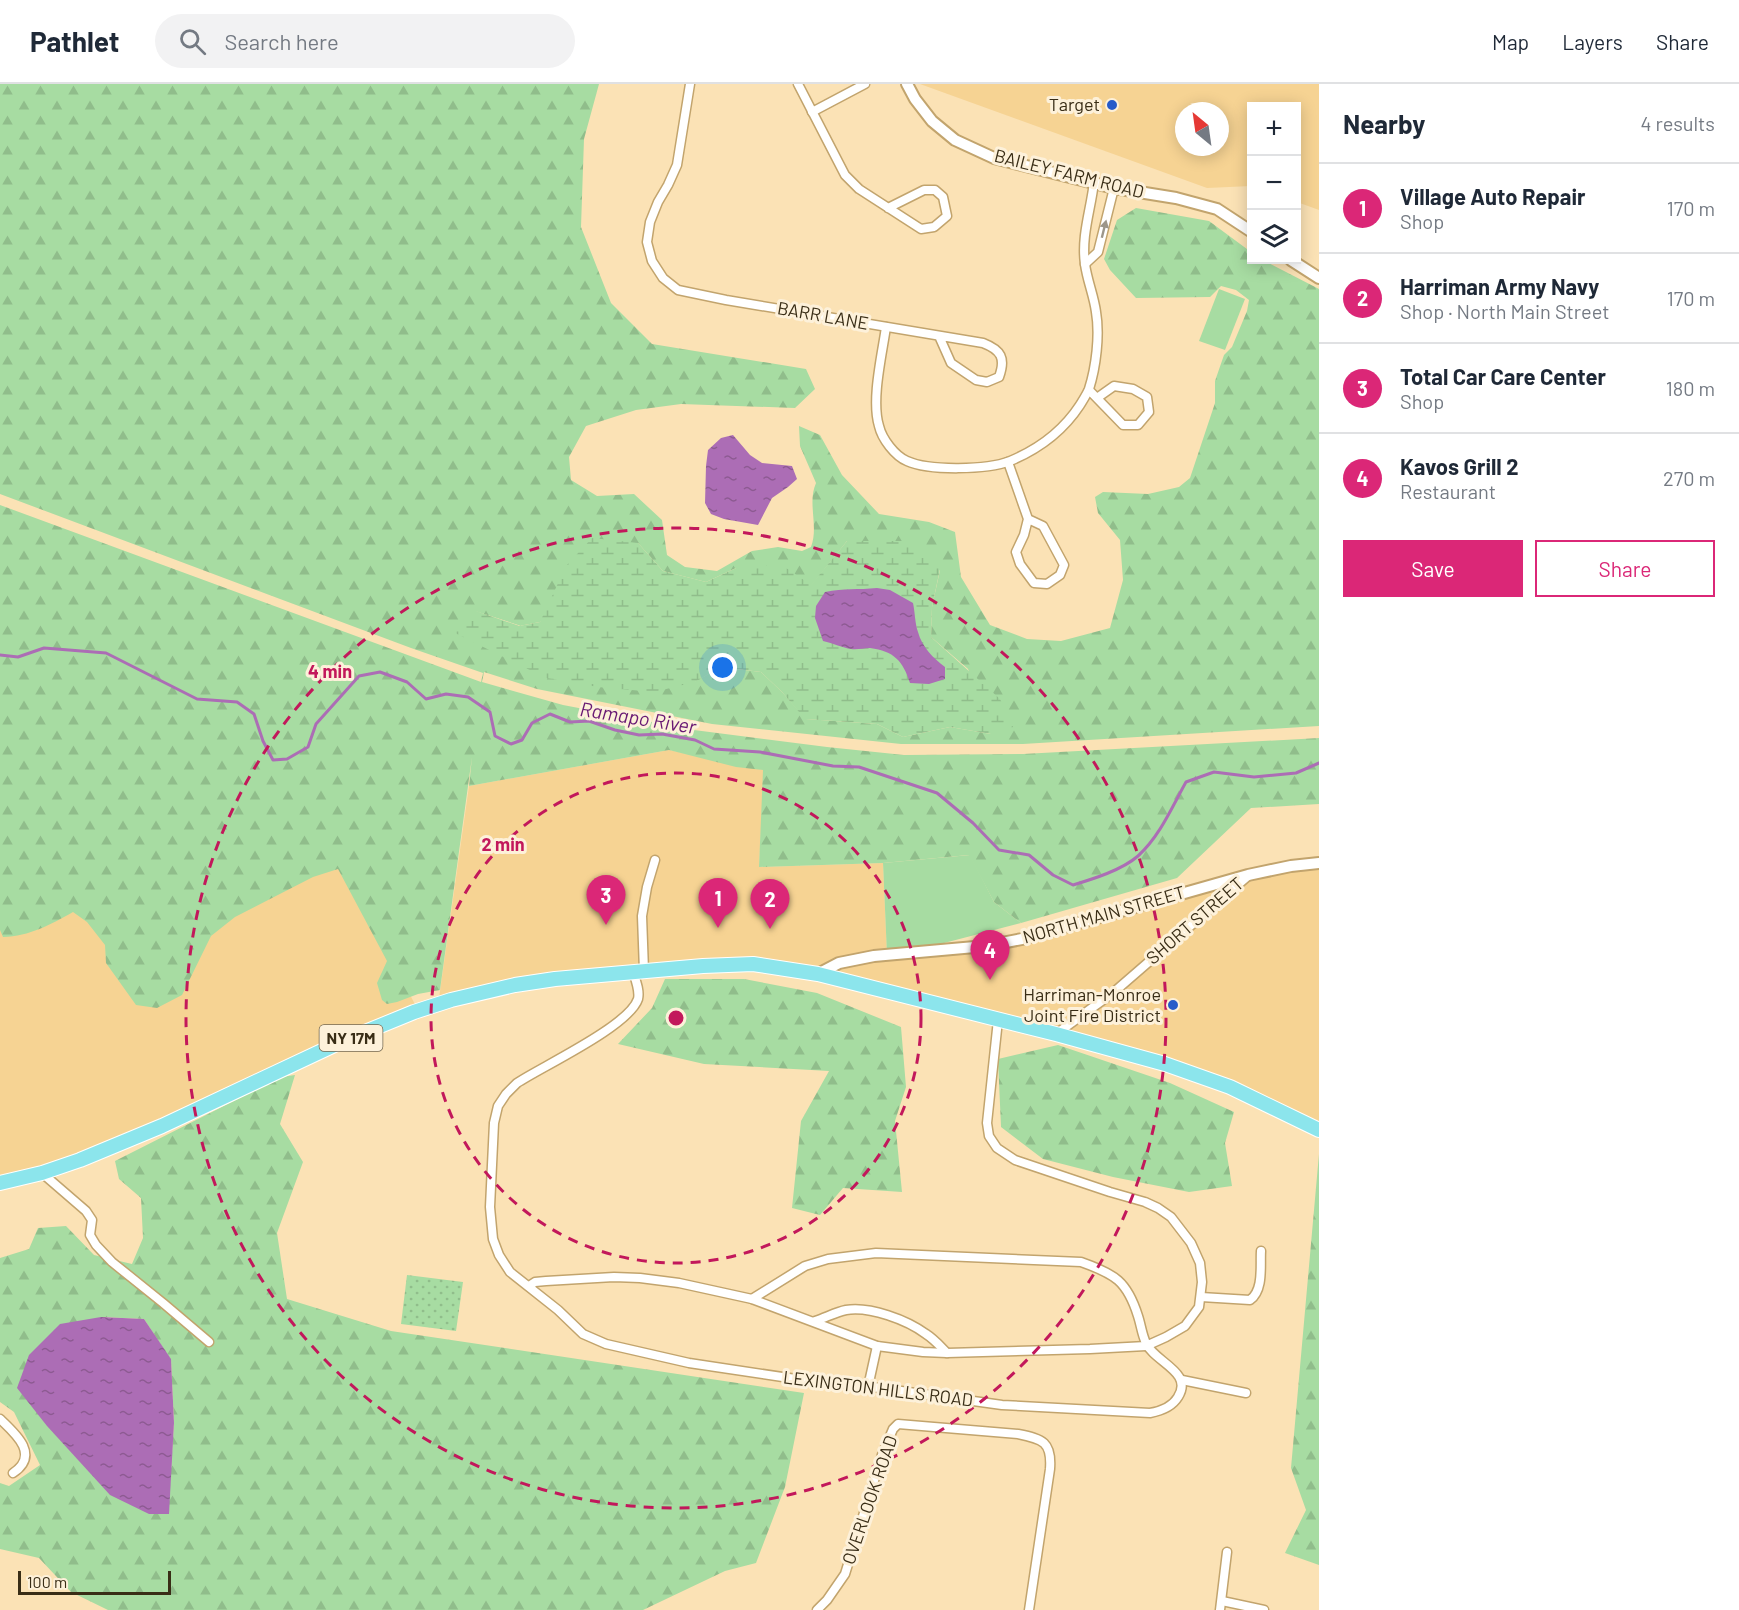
<!DOCTYPE html>
<meta charset="utf-8">
<style>
:root{--surface:#fff;--page:#f2f2f3;--text:#1f2937;--muted:#747a83;--line:#e0e1e3;--accent:#db2777}
body{margin:0;font-family:Barlow,sans-serif;background:var(--page);color:var(--text)}
.controls{position:absolute;right:18px;top:18px;display:grid;overflow:hidden;border-radius:0px;box-shadow:0 3px 15px #0003}
.controls button{width:54px;height:54px;display:grid;place-items:center;padding:0;border:0;border-bottom:2px solid var(--line);background:var(--surface);color:var(--text);font:30px sans-serif}
.compass{position:absolute;left:1175px;top:18px;width:54px;height:54px;border-radius:50%;background:var(--surface);box-shadow:0 3px 15px #0003;rotate:331deg}
.scale{position:absolute;left:18px;bottom:15px;width:153px;box-sizing:border-box;padding-left:6px;border:3px solid #392d16;border-top:0;font-size:16px;line-height:21px;white-space:nowrap;color:#392d16;-webkit-text-stroke:4px #fdf1da;paint-order:stroke}
.you{position:absolute;left:723px;top:584px;width:21px;height:21px;margin:-15px;border:4px solid #fff;border-radius:50%;background:#1a73e8;box-shadow:0 0 0 9px #1a73e833}
.badge{display:grid;place-items:center;width:39px;height:39px;border-radius:50%;background:var(--accent);color:#fff;font-size:20px;font-weight:700}
.pin{position:absolute;translate:-50% -50px;filter:drop-shadow(0 2px 3px #0008)}
.pin::after{content:'';position:absolute;top:32px;width:21px;height:18px;background:inherit;clip-path:polygon(0 0,100% 0,50% 100%)}
.list{margin:0;padding:0;list-style:none}
h2{display:flex;justify-content:space-between;align-items:center;height:78px;margin:0;padding:0 24px;font-size:26px}
h2 small{font-size:20px;font-weight:400;color:var(--muted)}
.list li{display:grid;grid-template-columns:39px 1fr auto;gap:18px;align-items:center;box-sizing:border-box;height:90px;padding:0 24px;border-top:2px solid var(--line)}
.list b{display:block;font-size:22px;white-space:nowrap}
.list p{margin:0;font-size:20px;white-space:nowrap;color:var(--muted)}
.list em{font-size:20px;font-style:normal;color:var(--muted)}
.actions{display:flex;gap:12px;padding:18px 24px}
.actions a{flex:1;padding:14px 0;border:2px solid var(--accent);border-radius:0px;text-align:center;font-size:21px;color:var(--accent)}
.actions .main{background:var(--accent);color:#fff}
.icon{flex:none;width:33px;height:33px;fill:none;stroke:currentColor;stroke-width:2;stroke-linecap:round;stroke-linejoin:round}
.map{position:relative;flex:none;width:1319px;height:1526px;overflow:hidden}
header{display:flex;align-items:center;gap:36px;box-sizing:border-box;height:84px;padding:0 30px;background:var(--surface);border-bottom:2px solid var(--line)}
header strong{font-size:28px}
nav{display:flex;gap:33px;margin-inline-start:auto;font-size:21px}
.search{width:420px;height:54px;background:var(--page);display:flex;align-items:center;gap:15px;box-sizing:border-box;padding:0 21px;border-radius:33px;color:var(--muted);font-size:22px}
main{display:flex}
aside{flex:1;background:var(--surface)}
.map>svg:first-child{display:block}
</style>
<header>
<strong>Pathlet</strong>
<div class="search"><svg class="icon" aria-label="search" viewBox="0 0 24 24"><circle cx="10" cy="10" r="6"/><path d="M15 15l6 6"/></svg>Search here</div>
<nav><a>Map</a><a>Layers</a><a>Share</a></nav>
</header>
<main>
<div class="map">
<svg width="1319" height="1526" viewBox="0 0 1319 1526">
<defs>
<pattern id="forest-firs" width="22" height="20" patternUnits="userSpaceOnUse" patternTransform="scale(1.5)"><rect width="22" height="20" fill="#a7dca2"/><path d="M5 1l3.5 6h-7zM16 11l3.5 6h-7z" fill="#90bd8b"/></pattern>
<pattern id="wetland-marsh" width="20" height="14" patternUnits="userSpaceOnUse" patternTransform="scale(1.5)"><rect width="20" height="14" fill="#a7dca2"/><path d="M1 5h8M5 5V1M11 12h8M15 12V8" fill="none" stroke="#90bd8b"/></pattern>
<pattern id="park-dots" width="8" height="8" patternUnits="userSpaceOnUse" patternTransform="scale(1.5)"><rect width="8" height="8" fill="#a7dca2"/><path d="M2 2h.1M6 6h.1" fill="none" stroke="#90bd8b" stroke-width="1.8" stroke-linecap="round"/></pattern>
<pattern id="water-ripples" width="26" height="14" patternUnits="userSpaceOnUse" patternTransform="scale(1.5)"><rect width="26" height="14" fill="#ac6db5"/><path d="M2 4q2-2 4 0t4 0M15 11q2-2 4 0t4 0" fill="none" stroke="#8d5a92"/></pattern>
</defs>
<rect width="100%" height="100%" fill="#fbe2b5"/>
<!-- built -->
<g fill="#f6d393" fill-rule="evenodd">
<path d="M920 0H1319V126L1297 118 1296 22H1252L1251 102 1207 104ZM1184 27H1220V63H1184Z"/>
<polygon points="669,666 764,686 759,783 883,779 887,871 986,862 1248,791 1319,779 1319,1046 1165,980 753,880 439,914 469,702"/>
<polygon points="0,745 331,761 418,926 162,1042 0,1099"/>
</g>
<!-- grass -->
<g fill="#a7dca2">
<polygon points="1219,205 1245,215 1225,266 1199,257"/>
<polygon points="970,771 994,818 1021,839 898,871 887,871 883,779"/>
</g>
<!-- forest -->
<g fill="url(#forest-firs)" fill-rule="evenodd">
<path d="M0 0H599L584 55 581 143 611 219 652 260 806 285 815 305 795 324 681 320 636 326 586 342 569 373 571 396 597 412 634 410 662 436 667 471 685 483 717 487 752 467 778 463 802 467 811 463C819 442 807 419 816 399L800 362 799 342 820 351 842 391 879 430 929 438 955 448 961 493 990 541 1027 555 1061 557 1110 544 1123 496 1120 456 1098 429 1095 413 1103 408 1148 410 1179 403 1190 394 1215 319V297L1224 271 1232 263 1247 227 1249 216 1236 206 1221 202 1210 213 1136 214 1110 186 1104 175 1117 136 1136 124 1209 137 1251 168 1252 176H1263L1319 205V642L1023 660H901L712 640 537 605 484 588 482 598 563 621 694 646 827 663 904 671 1023 670 1319 654V720L1251 724 1177 794 1021 839 994 818 969 771 883 779 759 783 763 686 736 683 669 666 469 702 472 673 440 906 418 910 397 918 387 920 382 916 377 899 387 877 338 785 313 793 235 833 211 852 182 911 157 924 136 921 106 879 105 861 87 838 73 828C50 841 30 852 3 853L0 846V421L481 598 483 589 411 564 0 410ZM847 457 940 486 932 523 931 553 968 585 991 650 950 643 903 653 877 640 806 635 782 608 761 588 721 583 694 598 475 527 519 542 540 538 638 459 663 487 706 498 736 484 811 502Z"/>
<polygon points="665,895 744,895 817,909 901,943 906,1003 895,1037 902,1108 843,1104 820,1131 792,1124 801,1037 829,987 704,980 618,960 652,924"/>
<polygon points="1058,961 1170,999 1234,1028 1225,1059 1232,1102 1189,1108 1113,1093 1043,1075 1001,1043 998,975"/>
<path d="M295 991 280 1040 303 1078 277 1149 287 1215 391 1247 804 1309 785 1403 756 1479 725 1487 643 1526H108L71 1508 39 1474 0 1465V1399L9 1402 40 1381 14 1328 0 1318V1174L29 1165 38 1144 66 1142 94 1171 132 1180 143 1154 141 1114 119 1095 115 1077 281 993ZM101 1233 144 1235 171 1276 174 1339 168 1430Z"/>
<polygon points="1319,1070 1319,1481 1285,1469 1306,1426 1291,1384"/>
</g>
<!-- wetland -->
<polygon fill="url(#wetland-marsh)" points="592,454 638,459 663,487 706,498 736,484 782,481 811,501 847,457 904,457 940,485 932,523 931,553 1000,615 1013,643 991,650 950,643 903,653 877,640 805,635 782,608 761,588 721,583 695,598 654,608 598,603 546,594 453,548 475,527 519,542 540,538 566,482"/>
<!-- park -->
<polygon fill="url(#park-dots)" points="407,1191 463,1198 456,1247 401,1240"/>
<!-- water -->
<g fill="url(#water-ripples)">
<polygon points="733,351 750,371 762,379 792,382 797,395 788,403 772,414 758,441 724,435 711,430 705,419 706,382 708,366 721,354"/>
<path d="M877 504 890 506 913 519C915 528 915 540 918 548 922 563 933 574 945 583V595L929 600 910 599C903 577 894 567 870 564 864 564 857 566 851 565 843 564 833 559 823 557L815 534 816 522 825 508C844 504 858 506 877 504Z"/>
<polygon points="101,1233 144,1235 171,1275 174,1339 169,1430 149,1430 110,1411 47,1342 17,1304 29,1271 60,1240"/>
</g>
<g fill="none" stroke-linecap="round" stroke-linejoin="round">
<!-- stream -->
<path stroke="#ac6db5" stroke-width="3" d="M0 571 18 573 44 564 106 569 197 615 237 618 254 630 263 657 273 676 287 675 308 663 316 640 359 592 380 588 407 598 426 615 446 610 468 613 490 628 495 652 511 660 522 656 532 639 550 630 570 638 589 637 615 646 639 651 662 650 695 656 714 665 760 668 833 682 859 683 937 709 973 739 999 766 1029 771 1053 791 1073 801C1093 795 1122 786 1138 772 1160 752 1172 723 1186 698L1214 688 1254 693 1296 689 1319 679"/>
<defs>
<g id="minor">
<path d="M690 0 677 81 668 101 658 118 650 138 647 158 652 177 663 194 678 206 726 216 983 259C1001 266 1006 274 999 293L987 298 976 296 951 279 939 252"/>
<polyline points="798,0 845,91 859,105 921,145 934,143 947,132 943,113 935,106 924,106 888,124"/>
<polyline points="812,28 865,0"/>
<polyline points="1085,180 1098,168 1114,104"/>
<path d="M886 243C882 271 871 316 879 342 882 355 895 372 907 377 929 387 987 386 1010 377 1039 365 1063 347 1080 321 1083 316 1087 310 1089 305 1096 283 1100 251 1096 228 1094 212 1087 196 1085 180 1081 152 1091 125 1094 98"/>
<polyline points="1089,306 1123,341 1138,341 1149,328 1147,313 1133,305 1114,302 1097,314"/>
<polyline points="1008,378 1028,435 1024,451 1016,468 1020,480 1034,499 1047,500 1060,491 1064,481 1043,442 1028,435"/>
<polyline points="644,887 642,832 647,803 655,776"/>
<path d="M633 888C636 897 640 907 638 915 629 942 543 982 517 999L506 1010 498 1022 494 1039 490 1123 493 1155 499 1171 510 1188 558 1226 583 1250 606 1260 689 1279 816 1298 851 1300 1002 1321 1150 1329C1161 1327 1172 1323 1178 1313 1194 1288 1154 1278 1146 1259 1142 1251 1141 1241 1138 1232 1127 1197 1115 1190 1081 1178L876 1169 828 1175 805 1182 752 1215"/>
<polyline points="1056,950 1114,908 1248,792"/>
<polyline points="42,1089 86,1127 92,1136 90,1151 96,1161 112,1178 163,1219 209,1258"/>
<polyline points="529,1202 535,1198 546,1197 614,1193 640,1194 679,1199 752,1215 877,1262 923,1268 947,1269 1090,1265 1146,1262 1166,1253 1185,1242 1199,1223 1202,1198 1200,1179 1191,1159 1171,1133 1158,1124 1145,1118 1110,1108 1015,1076 997,1064 989,1052 987,1039 998,936"/>
<path d="M1201 1213 1250 1216C1264 1206 1260 1181 1261 1167"/>
<path d="M815 1237C825 1234 836 1228 846 1226 870 1222 907 1236 926 1250 934 1255 940 1262 947 1269"/>
<polyline points="1182,1296 1246,1309"/>
<polyline points="868,1303 877,1262"/>
<path d="M0 1335C16 1350 40 1371 13 1389"/>
<polyline points="1222,1517 1264,1526"/>
<path d="M817 1526 827 1516 845 1490 882 1371 893 1345 898 1340 1018 1350C1043 1355 1052 1358 1050 1385L1029 1526"/>
<polyline points="1220,1526 1227,1468"/>
</g>
<g id="tertiary">
<polyline points="907,0 915,15 932,37 955,56 994,74 1114,104 1176,114 1217,125 1252,148"/>
<polyline points="1291,176 1319,194"/>
<polyline points="818,890 839,879 874,872 986,862 1022,855 1248,791 1291,782 1319,779"/>
</g>
<polyline id="primary" points="0,1099 42,1089 80,1076 162,1042 343,957 414,928 451,916 515,901 555,895 703,882 753,880 818,890 1056,950 1165,980 1230,1003 1319,1046"/>
</defs>
<!-- minor casing -->
<use href="#minor" stroke="#c2a46d" stroke-width="11"/>
<!-- tertiary casing -->
<use href="#tertiary" stroke="#c2a46d" stroke-width="14"/>
<!-- primary casing -->
<use href="#primary" stroke="#fff" stroke-width="16"/>
<!-- minor -->
<use href="#minor" stroke="#fff" stroke-width="8"/>
<!-- tertiary -->
<use href="#tertiary" stroke="#fff" stroke-width="10"/>
<!-- primary -->
<use href="#primary" stroke="#8ce5ec" stroke-width="14"/>
</g>
<!-- one-way arrows -->
<defs><path id="oneway-solid" d="M-6-.8H1V-3.2L6.5 0L1 3.2V.8H-6Z" transform="scale(1.5)"/></defs>
<use fill="#9c968a" href="#oneway-solid" transform="translate(1104 145) rotate(-76)"/>
<!-- distance rings -->
<g fill="none" stroke="#c2185b" stroke-width="3" stroke-dasharray="10 8">
<circle cx="676" cy="934" r="245"/>
<circle cx="676" cy="934" r="490"/>
</g>
<!-- markers -->
<g fill="#275bc9" stroke="#fdf1da" stroke-width="2">
<circle cx="1112" cy="21" r="6"/>
<circle cx="1173" cy="921" r="6"/>
</g>
<g text-anchor="middle" stroke-width="6" stroke-linejoin="round" paint-order="stroke">
<!-- shield labels -->
<rect fill="#fdf1da" stroke="#746851" stroke-width="1.5" x="319.5" y="941" width="63" height="26" rx="4.5"/>
<g font-size="16" font-weight="bold" fill="#392d16">
<text x="351" y="960">NY 17M</text>
</g>
<!-- poi labels -->
<g font-size="18" fill="#392d16" stroke="#fdf1da" text-anchor="end">
<text x="1100" y="27">Target</text>
<text x="1161" y="917">Harriman-Monroe<tspan x="1161" dy="21">Joint Fire District</tspan></text>
</g>
<!-- street labels -->
<g font-size="18" fill="#392d16" stroke="#fdf1da">
<text transform="translate(1069 90) rotate(14)" y="6">BAILEY FARM ROAD</text>
<text transform="translate(823 232) rotate(10)" y="6">BARR LANE</text>
<text transform="translate(1104 831) rotate(-16)" y="6">NORTH MAIN STREET</text>
<text transform="translate(1195 837) rotate(-41)" y="6">SHORT STREET</text>
<text transform="translate(878 1305) rotate(7)" y="6">LEXINGTON HILLS ROAD</text>
<text transform="translate(870 1416) rotate(-71)" y="6">OVERLOOK ROAD</text>
</g>
<!-- water labels -->
<g font-size="20" font-style="italic" fill="#681973" stroke="#fdf1da">
<text transform="translate(638 634) rotate(9)" y="7">Ramapo River</text>
</g>
</g>
<circle cx="676" cy="934" r="9" fill="#c2185b" stroke="#fdf1da" stroke-width="3"/>
<g font-size="18" text-anchor="middle" font-weight="bold" fill="#c2185b" stroke="#fdf1da" stroke-width="6" stroke-linejoin="round" paint-order="stroke">
<text x="330" y="594">4 min</text>
<text x="503" y="767">2 min</text>
</g>
</svg>
<div class="controls">
<button>+</button>
<button>−</button>
<button><svg class="icon" aria-label="layers" viewBox="0 0 24 24"><path d="M12 4l9 5-9 5-9-5zM3 14l9 5 9-5"/></svg></button>
</div>
<svg class="compass" viewBox="-18 -18 36 36"><path d="M0-13l5 13h-10z" fill="#e53935"/><path d="M0 13l5-13h-10z" fill="#747a83"/></svg>
<div class="scale">100 m</div>
<div class="you"></div>
<div class="pin badge" style="left:718px;top:844px">1</div>
<div class="pin badge" style="left:770px;top:845px">2</div>
<div class="pin badge" style="left:606px;top:841px">3</div>
<div class="pin badge" style="left:990px;top:896px">4</div>
</div>
<aside>
<h2>Nearby<small>4 results</small></h2>
<ul class="list">
<li><span class="badge">1</span><div><b>Village Auto Repair</b><p>Shop</p></div><em>170 m</em></li>
<li><span class="badge">2</span><div><b>Harriman Army Navy</b><p>Shop · North Main Street</p></div><em>170 m</em></li>
<li><span class="badge">3</span><div><b>Total Car Care Center</b><p>Shop</p></div><em>180 m</em></li>
<li><span class="badge">4</span><div><b>Kavos Grill 2</b><p>Restaurant</p></div><em>270 m</em></li>
</ul>
<div class="actions"><a class="main">Save</a><a>Share</a></div>
</aside>
</main>
